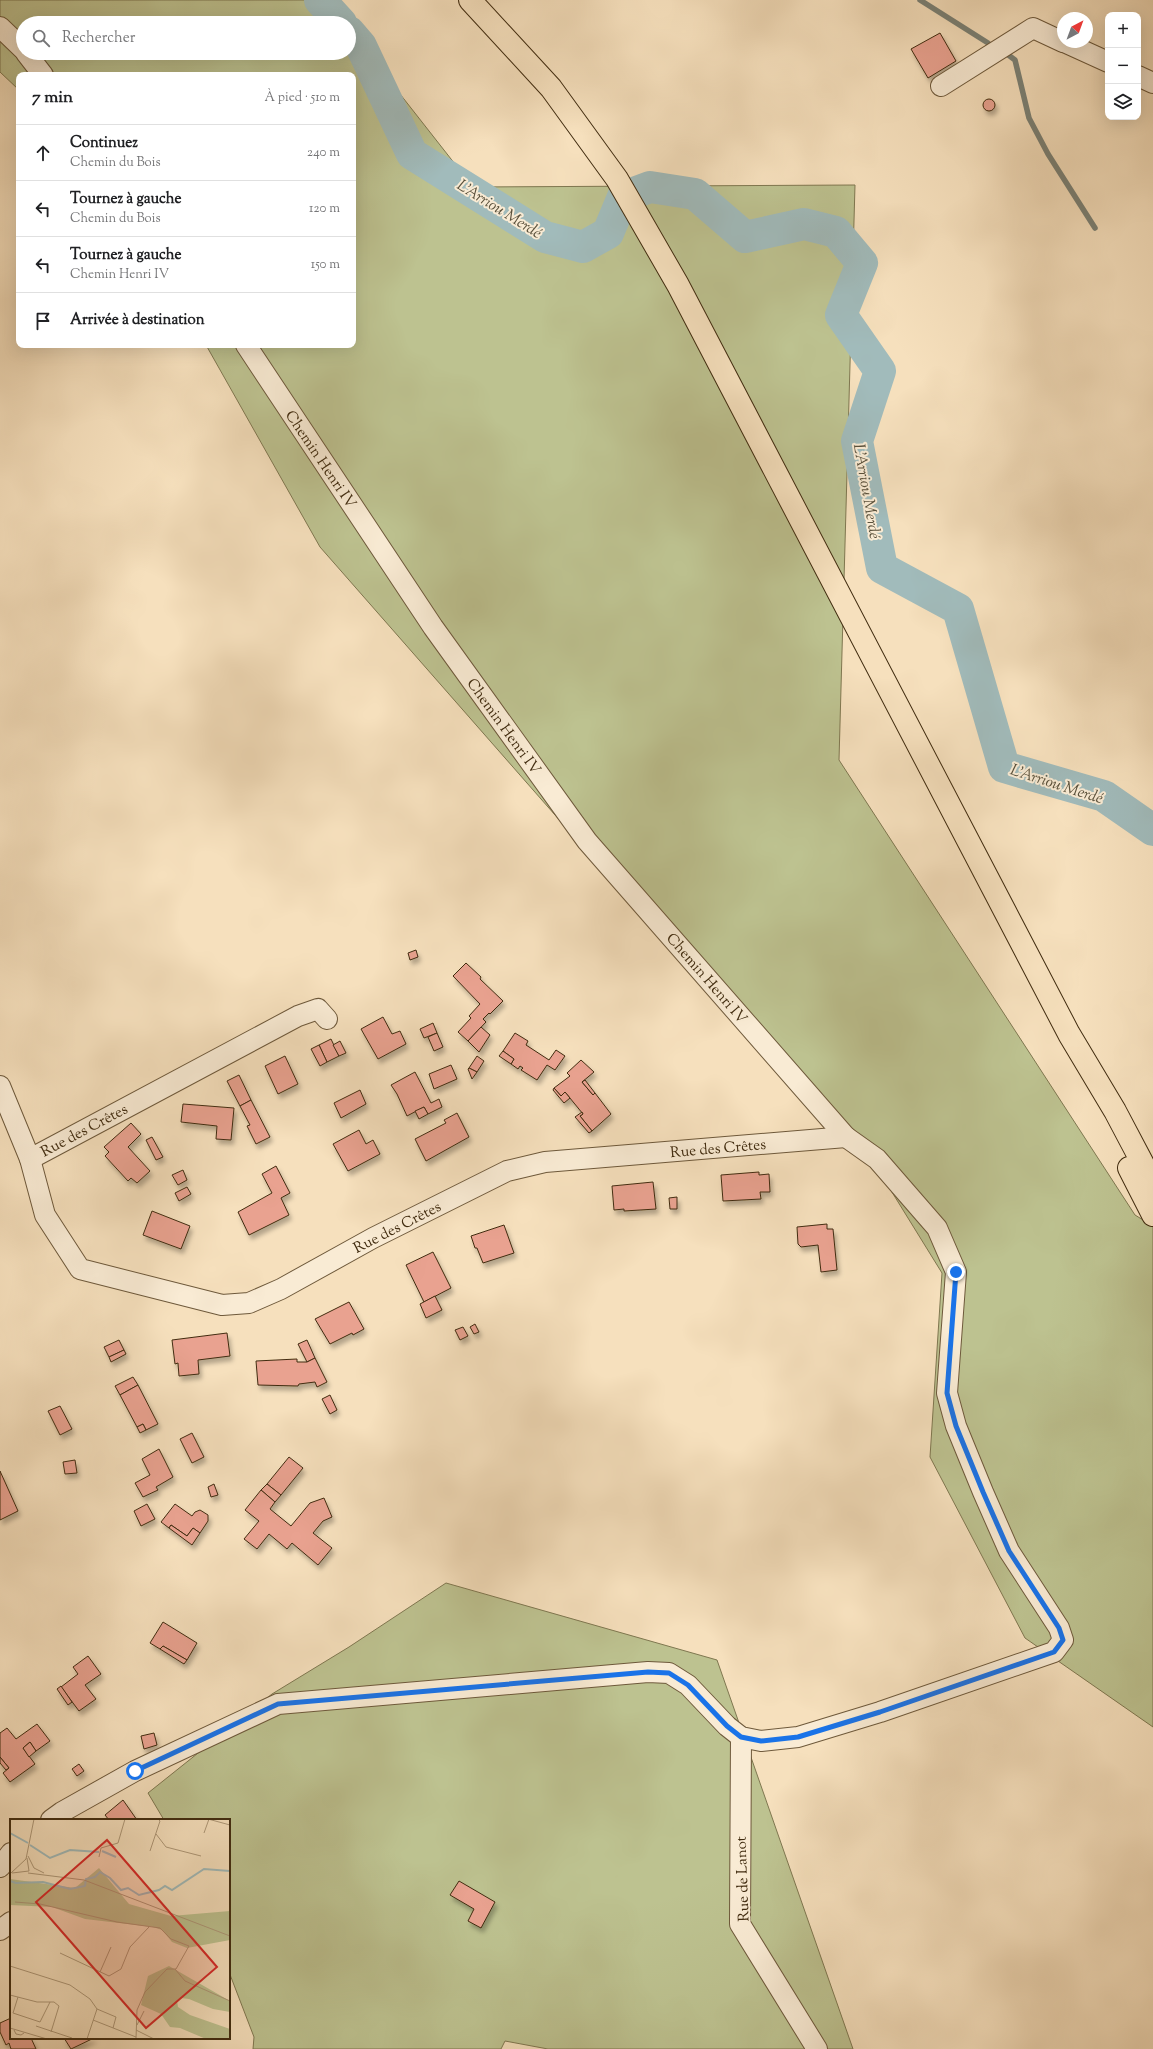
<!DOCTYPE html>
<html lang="fr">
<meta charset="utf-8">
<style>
:root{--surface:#fff;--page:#f6f6f6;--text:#202124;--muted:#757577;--line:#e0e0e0}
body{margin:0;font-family:"Sorts Mill Goudy",serif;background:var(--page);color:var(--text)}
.controls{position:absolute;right:12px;top:12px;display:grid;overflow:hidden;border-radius:8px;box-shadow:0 4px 16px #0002}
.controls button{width:36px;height:36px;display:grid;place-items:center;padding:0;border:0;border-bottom:1px solid var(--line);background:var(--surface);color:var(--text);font:20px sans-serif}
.compass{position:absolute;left:1057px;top:12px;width:36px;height:36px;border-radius:50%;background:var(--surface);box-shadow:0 4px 16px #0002;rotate:41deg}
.stop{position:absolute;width:12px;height:12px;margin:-9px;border:3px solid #1a73e8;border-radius:50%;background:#fff}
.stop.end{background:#1a73e8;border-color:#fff;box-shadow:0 1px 4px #0008}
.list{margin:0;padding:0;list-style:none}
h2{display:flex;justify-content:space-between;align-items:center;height:52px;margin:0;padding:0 16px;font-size:17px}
h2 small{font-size:13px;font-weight:400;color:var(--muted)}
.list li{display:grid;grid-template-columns:26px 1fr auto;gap:12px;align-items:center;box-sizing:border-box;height:56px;padding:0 16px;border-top:1px solid var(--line)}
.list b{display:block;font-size:15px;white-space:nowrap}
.list p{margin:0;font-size:13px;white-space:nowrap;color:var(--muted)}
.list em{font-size:13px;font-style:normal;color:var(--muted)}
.icon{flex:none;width:22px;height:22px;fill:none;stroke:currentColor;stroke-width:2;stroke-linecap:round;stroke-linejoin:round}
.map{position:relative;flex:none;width:1153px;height:2049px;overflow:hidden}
.search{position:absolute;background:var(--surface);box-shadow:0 4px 16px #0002;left:16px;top:16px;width:340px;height:44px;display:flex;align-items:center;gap:10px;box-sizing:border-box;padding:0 14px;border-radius:22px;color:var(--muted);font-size:15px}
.panel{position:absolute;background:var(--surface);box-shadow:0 4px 16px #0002;left:16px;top:72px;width:340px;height:276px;border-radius:8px}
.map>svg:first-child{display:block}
</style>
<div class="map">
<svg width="1153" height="2049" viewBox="0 0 1153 2049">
<defs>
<filter id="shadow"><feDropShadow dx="2.5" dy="4.5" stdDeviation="2" flood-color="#0004"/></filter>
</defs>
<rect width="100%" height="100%" fill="#f6e0bd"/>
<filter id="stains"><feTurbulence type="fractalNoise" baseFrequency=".005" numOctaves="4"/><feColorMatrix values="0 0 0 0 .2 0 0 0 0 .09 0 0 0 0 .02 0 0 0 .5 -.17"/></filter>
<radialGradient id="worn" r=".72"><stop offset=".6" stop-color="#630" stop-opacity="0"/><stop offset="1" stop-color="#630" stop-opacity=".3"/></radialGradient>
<!-- green -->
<g fill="#bdc290" stroke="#7f7750">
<polygon points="0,0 326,0 344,23 23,23 23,53 349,53 349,29 473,187 855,185 839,760 1135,1215 1153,1226 1153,1727 1025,1638 930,1457 942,1273 882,1176 826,1124 320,547 206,345 353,345 353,75 19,75 19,90 0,72"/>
<polygon points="446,1583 717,1660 853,2049 548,2049 505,2041 501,2049 253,2049 254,2037 229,1972 229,1820 164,1820 148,1793 272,1694 349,1647"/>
</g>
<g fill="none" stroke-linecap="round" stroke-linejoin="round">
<!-- stream -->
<g stroke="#7b8277" stroke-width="5.5">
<polyline points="920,0 988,43"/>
<polyline points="1007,54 1015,60 1029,118 1048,154 1095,228"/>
</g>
<!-- river -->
<g stroke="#a1bbbb" stroke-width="32">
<polyline points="320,0 341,23"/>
<polyline points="349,32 361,46 412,154 545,237 583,247 608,233 623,197 650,187 695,194 745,237 804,224 836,232 862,263 841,315 880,371 857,441 882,568 958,609 1004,767 1104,796 1153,830"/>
</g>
</g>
<!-- building -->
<g fill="#e9a290" stroke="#412c10" filter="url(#shadow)">
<polygon points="940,33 956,61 928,78 911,49"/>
<circle cx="989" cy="105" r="6"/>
<polygon points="416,950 418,957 410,960 408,953"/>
<polygon points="466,963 481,977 480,979 503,1001 490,1014 489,1013 483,1019 486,1022 468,1041 458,1032 471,1018 469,1016 480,1004 453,976"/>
<polygon points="383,1017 392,1034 400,1031 406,1044 378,1059 361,1029"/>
<polygon points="433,1023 437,1033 424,1038 420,1029"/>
<polygon points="481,1027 490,1035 479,1052 468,1041"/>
<polygon points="437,1033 443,1047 434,1051 428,1037"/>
<polygon points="515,1033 528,1041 526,1045 549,1060 556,1050 565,1056 555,1070 547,1065 537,1080 521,1070 523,1068 520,1066 518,1069 511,1064 514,1059 503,1051"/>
<polygon points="331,1039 339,1056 327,1062 319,1045"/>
<polygon points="340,1041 346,1053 339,1056 333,1045"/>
<polygon points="319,1045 327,1062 320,1066 311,1049"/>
<polygon points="503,1051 514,1059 511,1064 499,1056"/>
<polygon points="285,1056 298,1084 278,1094 265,1066"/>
<polygon points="477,1056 484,1061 477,1072 469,1068"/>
<polygon points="581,1060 594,1072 582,1082 593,1095 595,1093 611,1114 592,1131 580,1116 583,1114 565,1092 561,1096 554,1088 570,1076 567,1073"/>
<polygon points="451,1065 457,1079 434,1089 429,1074"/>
<polygon points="469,1068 477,1072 472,1079 468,1069"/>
<polygon points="415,1072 431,1103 439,1099 442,1107 428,1114 424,1107 407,1116 397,1094 391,1085"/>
<polygon points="239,1075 251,1100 240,1106 227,1081"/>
<polygon points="585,1080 595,1093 593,1095 582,1082"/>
<polygon points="554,1088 561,1096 565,1092 570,1098 564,1103 553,1090"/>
<polygon points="360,1090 366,1104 341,1118 334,1103"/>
<polygon points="251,1100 270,1137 256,1144 247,1126 250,1125 240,1106"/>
<polygon points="183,1104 234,1108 231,1140 216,1139 217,1126 181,1122"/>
<polygon points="424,1107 428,1114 419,1119 415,1111"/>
<polygon points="582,1112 583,1114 580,1116 592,1131 589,1133 575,1117"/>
<polygon points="457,1113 469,1137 426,1161 415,1139 446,1123 444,1120"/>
<polygon points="131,1123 141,1134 128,1147 150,1171 137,1183 131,1178 128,1181 105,1156 109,1152 104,1147"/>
<polygon points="359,1130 366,1144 373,1140 380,1154 348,1171 333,1144"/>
<polygon points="152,1137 163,1157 156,1160 146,1140"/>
<polygon points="276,1166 290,1193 281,1198 289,1215 249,1235 238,1212 272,1193 262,1174"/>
<polygon points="183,1170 187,1180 178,1185 172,1175"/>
<polygon points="759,1172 759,1175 769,1174 770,1192 760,1192 761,1199 723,1201 721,1175"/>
<polygon points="653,1182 656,1209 624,1211 624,1209 614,1210 612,1186"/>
<polygon points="187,1187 191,1194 179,1201 175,1193"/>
<polygon points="677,1197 677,1209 670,1209 669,1198"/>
<polygon points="152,1211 190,1226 181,1249 143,1235"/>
<polygon points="827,1224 827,1229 833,1229 837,1270 821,1272 818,1245 801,1247 798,1244 797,1227"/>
<polygon points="504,1225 514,1253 483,1263 477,1248 475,1248 471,1236"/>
<polygon points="433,1252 451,1288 424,1302 406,1265"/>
<polygon points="435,1296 442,1310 426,1318 420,1304"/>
<polygon points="349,1302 364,1329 353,1335 352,1333 330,1344 315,1319"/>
<polygon points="475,1324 479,1332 474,1334 470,1327"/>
<polygon points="463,1327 468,1336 460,1340 455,1330"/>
<polygon points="227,1333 230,1356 198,1360 199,1374 179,1376 178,1363 175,1364 172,1340"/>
<polygon points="119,1340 124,1350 109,1357 104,1347"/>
<polygon points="307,1340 315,1358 307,1362 298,1344"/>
<polygon points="124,1350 126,1354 111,1362 109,1357"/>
<polygon points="315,1358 327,1382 317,1387 315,1382 299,1384 298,1386 258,1385 256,1361 297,1359 297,1362 307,1362"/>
<polygon points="133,1377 138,1385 120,1395 115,1386"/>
<polygon points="138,1385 158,1424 146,1430 143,1424 137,1427 120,1395"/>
<polygon points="330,1395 337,1410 330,1414 322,1399"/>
<polygon points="60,1406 72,1429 60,1435 48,1411"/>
<polygon points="143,1424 146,1430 140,1433 137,1427"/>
<polygon points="192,1433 204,1457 192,1463 180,1439"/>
<polygon points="159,1449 173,1477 156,1487 158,1490 143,1497 135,1483 150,1475 142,1459"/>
<polygon points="289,1457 303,1468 281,1495 267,1484"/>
<polygon points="75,1460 77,1473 65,1474 63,1462"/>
<polygon points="0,1471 18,1511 0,1520"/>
<polygon points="214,1484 218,1495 211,1497 208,1487"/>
<polygon points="267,1484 281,1495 275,1502 261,1490"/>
<polygon points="261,1490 275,1502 270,1509 291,1526 310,1503 324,1498 332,1517 323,1521 313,1533 332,1548 318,1565 292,1543 287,1549 269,1534 257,1549 244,1539 259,1521 245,1510"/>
<polygon points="147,1504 155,1519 141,1526 134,1511"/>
<polygon points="175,1504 192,1516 195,1512 200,1510 208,1515 208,1521 200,1533 193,1528 187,1536 171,1525 169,1528 161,1522"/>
<polygon points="171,1525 187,1536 193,1528 200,1533 192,1545 169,1528"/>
<polygon points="163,1622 197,1643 187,1660 163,1646 160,1649 150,1643"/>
<polygon points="163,1646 187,1660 184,1664 160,1649"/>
<polygon points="88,1656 101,1674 85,1685 96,1699 79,1711 61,1687 78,1674 73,1667"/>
<polygon points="61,1686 72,1702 68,1705 57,1689"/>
<polygon points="37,1724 50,1741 36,1751 30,1742 23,1748 35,1764 10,1782 3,1773 9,1768 0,1757 0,1733 7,1728 16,1739"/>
<polygon points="154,1733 157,1745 144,1749 141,1736"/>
<polygon points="30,1742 36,1751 29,1757 23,1748"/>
<polygon points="0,1757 9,1768 6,1770 0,1763"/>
<polygon points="79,1764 84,1771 77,1776 72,1769"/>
<polygon points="123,1800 137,1820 109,1820 105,1815"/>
<polygon points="459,1881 495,1902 481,1928 468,1921 474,1909 450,1895"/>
<polygon points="11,2018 11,2038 31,2038 36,2049 11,2049 9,2043 6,2045 0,2032 0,2023"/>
<polygon points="64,2038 94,2038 71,2049"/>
</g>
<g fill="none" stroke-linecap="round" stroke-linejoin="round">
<defs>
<g id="minor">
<polyline points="0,27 23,49"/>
<polyline points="1064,42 1108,62"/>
<polyline points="26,53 43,75"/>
<polyline points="1138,76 1153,83"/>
<polyline points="941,86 1033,28 1063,42"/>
<polyline points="0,1086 30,1159 45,1215 80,1269 222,1305 249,1303 281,1289 373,1238 507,1171 545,1162 846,1137"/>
<polyline points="30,1159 298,1016 318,1009 327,1019"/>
<polyline points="741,1737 740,1924 817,2049"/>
<polyline points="51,1820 62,1812 135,1771 278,1704 648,1672 669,1673 688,1685 727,1726 741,1737 761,1741 798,1737 880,1712 1054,1652 1063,1640 1059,1628 1009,1551 983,1492 956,1426 947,1393 956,1272 937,1228 877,1159 846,1137 587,841 433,627 246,345"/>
<polyline points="0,1867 11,1853"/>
<polyline points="0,1930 11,1922"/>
</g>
<g id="major">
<polyline points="470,0 551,88 617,179 678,285 1069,1034 1115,1111 1153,1183"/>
<polyline points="1129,1168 1153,1215"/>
</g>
</defs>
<!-- minor casing -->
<use href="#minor" stroke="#6e593b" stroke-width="22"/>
<!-- major casing -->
<use href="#major" stroke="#412c10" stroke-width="24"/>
<!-- minor -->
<use href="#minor" stroke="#f9ebd4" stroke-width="20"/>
<!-- major -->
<use href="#major" stroke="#f6e0bd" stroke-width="22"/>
</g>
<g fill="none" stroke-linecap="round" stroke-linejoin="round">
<!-- route -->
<polyline stroke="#1a73e8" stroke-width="5" points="135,1771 278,1704 648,1672 669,1673 688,1685 727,1726 741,1737 761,1741 798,1737 880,1712 1054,1652 1063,1640 1059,1628 1009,1551 983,1492 956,1426 947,1393 956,1272"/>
</g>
<g text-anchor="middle" stroke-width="4" stroke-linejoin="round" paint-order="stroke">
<!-- street labels -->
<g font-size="15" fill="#412c10" stroke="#f9ebd4">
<text transform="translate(321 459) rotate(56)" y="5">Chemin Henri IV</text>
<text transform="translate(504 726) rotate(54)" y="5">Chemin Henri IV</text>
<text transform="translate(707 978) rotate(49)" y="5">Chemin Henri IV</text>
<text transform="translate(84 1130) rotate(-28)" y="5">Rue des Crêtes</text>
<text transform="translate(718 1148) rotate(-5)" y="5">Rue des Crêtes</text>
<text transform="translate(397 1227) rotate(-27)" y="5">Rue des Crêtes</text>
<text transform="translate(742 1879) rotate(-92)" y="5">Rue de Lanot</text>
</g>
<!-- water labels -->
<g font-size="16" font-style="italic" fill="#59503b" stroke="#f9ebd4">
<text transform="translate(500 208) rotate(32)" y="6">L'Arriou Merdé</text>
<text transform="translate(868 491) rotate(80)" y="6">L'Arriou Merdé</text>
<text transform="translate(1057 783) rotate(18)" y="6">L'Arriou Merdé</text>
</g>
</g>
<!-- overview -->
<g transform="translate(10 1819)">
<rect width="220" height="220" fill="#f6e0bd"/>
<path d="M89 49 119 85 161 97 220 92V121L177 129 162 123 152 111 143 108 75 100 42 88 0 86V60L65 69ZM159 147 220 182V193L203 190 179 180 171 179 167 182 168 188 180 196 220 210V220H196L170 209 160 208 151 195 131 186 138 157Z" fill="#bdc290"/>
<path fill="none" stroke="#a1bbbb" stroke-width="2" d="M0 14 18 24M20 26 40 39 60 31 89 33M92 32 106 38M0 62 6 64 33 63 60 70 75 67 76 60 85 58 90 53 100 59 111 71 118 69 129 76 149 71 155 67 162 71 194 50 220 52"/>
<path fill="none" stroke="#ae9878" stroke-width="1" d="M198 0 220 6M194 14 199 0M146 15 156 28 191 37M140 32 150 2 148 0M18 37 24 49 34 54M89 38 91 29 108 24 115 0M1 54 16 40 24 0M2 54 19 52 17 39M18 54 74 61 220 117M5 83 30 85 107 103 150 109 161 120 179 127 166 150H157L135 173 127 191 126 220M50 134 99 157 111 150 120 128 139 108M0 147 60 166 80 180 87 190 77 220M165 150 175 162 220 182M90 153 101 128M0 176 27 183H44L49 187 41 213M8 178 3 194 30 203 40 183M87 190 106 198 103 209M83 201 126 218M127 206 134 192M26 207 62 219M0 209 37 220M4 211 6 215 11 216 14 214M126 211 144 220"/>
<path fill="#d62828" fill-opacity="0.15" stroke="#d62828" stroke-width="2" d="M97 21 207 148 136 209 26 83Z"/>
<rect width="220" height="220" fill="none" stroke="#412c10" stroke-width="2"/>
</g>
<rect width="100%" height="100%" filter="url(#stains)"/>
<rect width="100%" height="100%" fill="url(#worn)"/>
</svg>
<div class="controls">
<button>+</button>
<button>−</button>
<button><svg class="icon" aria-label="layers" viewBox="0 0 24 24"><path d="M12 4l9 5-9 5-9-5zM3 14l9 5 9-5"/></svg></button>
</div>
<svg class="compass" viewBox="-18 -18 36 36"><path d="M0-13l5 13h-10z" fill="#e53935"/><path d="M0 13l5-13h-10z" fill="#757577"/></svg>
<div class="stop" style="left:135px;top:1771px"></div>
<div class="stop end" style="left:956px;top:1272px"></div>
<div class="search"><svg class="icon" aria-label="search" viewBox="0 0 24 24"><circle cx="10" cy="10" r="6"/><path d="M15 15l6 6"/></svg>Rechercher</div>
<section class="panel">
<h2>7 min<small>À pied · 510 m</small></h2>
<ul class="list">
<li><svg class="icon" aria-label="ahead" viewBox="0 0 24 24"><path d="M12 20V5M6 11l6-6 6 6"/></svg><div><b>Continuez</b><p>Chemin du Bois</p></div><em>240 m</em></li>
<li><svg class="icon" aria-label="left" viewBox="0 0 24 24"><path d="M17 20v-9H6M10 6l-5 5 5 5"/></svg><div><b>Tournez à gauche</b><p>Chemin du Bois</p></div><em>120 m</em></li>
<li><svg class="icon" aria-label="left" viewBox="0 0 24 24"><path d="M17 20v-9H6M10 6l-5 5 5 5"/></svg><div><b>Tournez à gauche</b><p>Chemin Henri IV</p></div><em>150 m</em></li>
<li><svg class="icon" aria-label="arrive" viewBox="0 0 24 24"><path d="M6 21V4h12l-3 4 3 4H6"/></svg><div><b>Arrivée à destination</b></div></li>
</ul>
</section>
</div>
